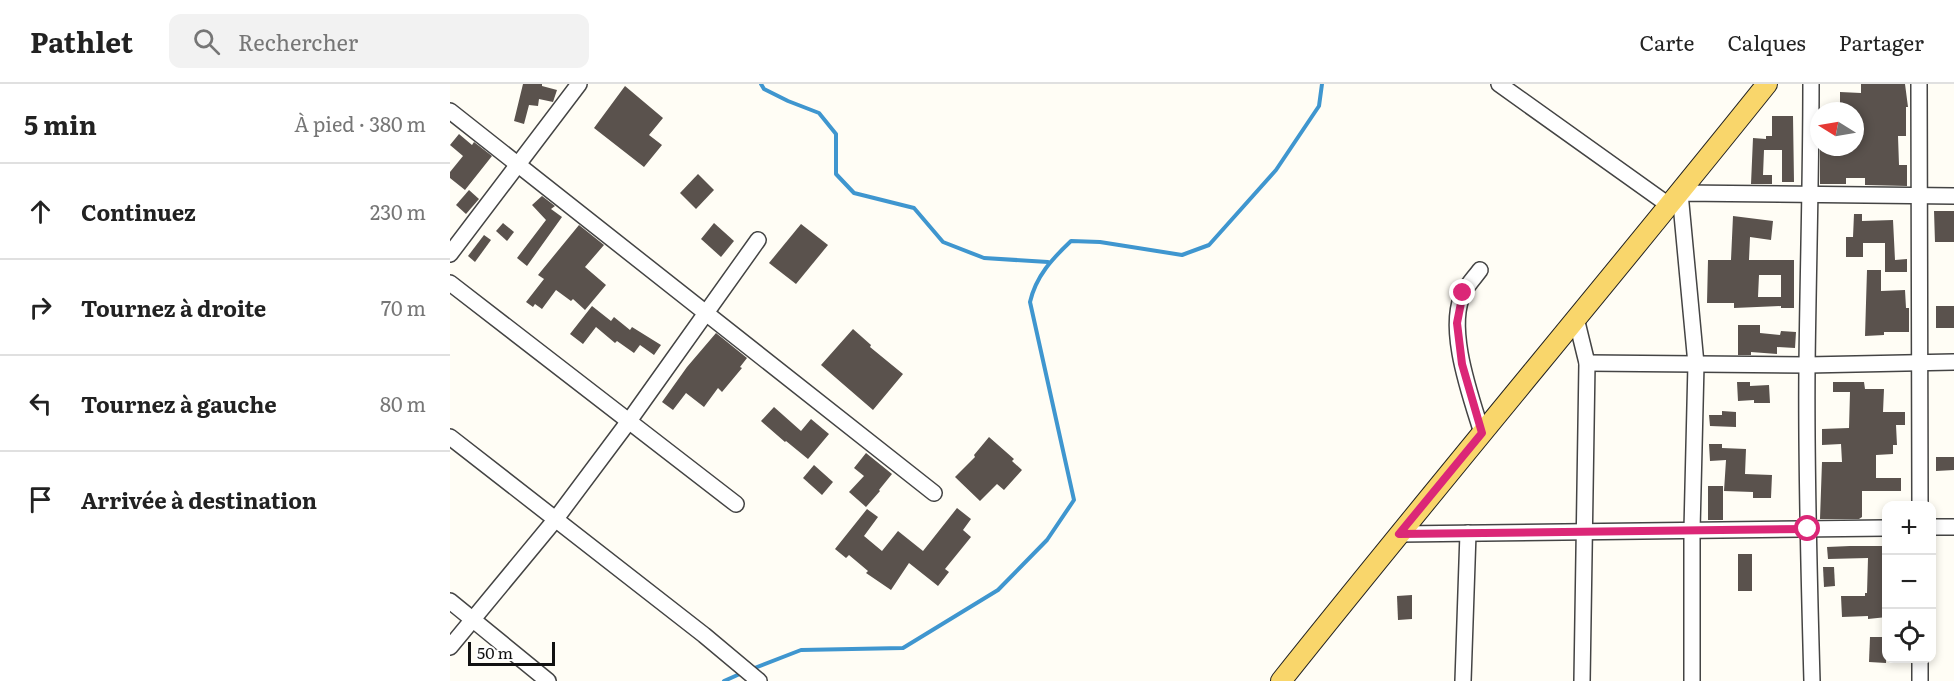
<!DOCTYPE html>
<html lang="fr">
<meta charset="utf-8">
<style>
:root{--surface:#fff;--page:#f2f2f2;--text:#222;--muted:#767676;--line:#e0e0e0}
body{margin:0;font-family:Literata,serif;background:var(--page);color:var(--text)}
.controls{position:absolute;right:18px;bottom:18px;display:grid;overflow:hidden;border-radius:12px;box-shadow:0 3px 9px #0003}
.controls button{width:54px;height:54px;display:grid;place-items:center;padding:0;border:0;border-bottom:2px solid var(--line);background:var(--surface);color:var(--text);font:30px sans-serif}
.compass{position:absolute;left:1360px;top:18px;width:54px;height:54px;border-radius:50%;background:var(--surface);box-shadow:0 3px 9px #0003;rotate:281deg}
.scale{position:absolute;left:18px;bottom:15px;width:87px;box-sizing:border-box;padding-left:6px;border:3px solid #111;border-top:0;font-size:16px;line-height:21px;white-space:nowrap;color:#111;-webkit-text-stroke:4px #fff;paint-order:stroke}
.stop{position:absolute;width:18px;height:18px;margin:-14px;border:4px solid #db2777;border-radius:50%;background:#fff}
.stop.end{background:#db2777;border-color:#fff;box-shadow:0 2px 6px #0008}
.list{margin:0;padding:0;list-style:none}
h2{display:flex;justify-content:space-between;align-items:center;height:78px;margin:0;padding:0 24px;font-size:26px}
h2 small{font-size:20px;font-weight:400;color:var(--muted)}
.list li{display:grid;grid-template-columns:39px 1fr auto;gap:18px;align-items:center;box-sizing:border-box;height:96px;padding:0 24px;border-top:2px solid var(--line)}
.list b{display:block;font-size:22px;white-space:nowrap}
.list em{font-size:20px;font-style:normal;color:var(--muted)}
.icon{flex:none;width:33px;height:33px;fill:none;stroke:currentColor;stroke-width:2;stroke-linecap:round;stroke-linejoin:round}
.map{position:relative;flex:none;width:1504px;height:597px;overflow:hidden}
header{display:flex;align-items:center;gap:36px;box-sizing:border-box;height:84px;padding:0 30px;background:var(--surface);border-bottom:2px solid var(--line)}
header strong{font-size:28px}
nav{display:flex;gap:33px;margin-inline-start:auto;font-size:21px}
.search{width:420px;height:54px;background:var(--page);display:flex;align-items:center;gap:15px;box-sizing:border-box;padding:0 21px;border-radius:12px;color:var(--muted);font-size:22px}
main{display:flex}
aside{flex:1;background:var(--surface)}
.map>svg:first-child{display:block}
</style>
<header>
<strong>Pathlet</strong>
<div class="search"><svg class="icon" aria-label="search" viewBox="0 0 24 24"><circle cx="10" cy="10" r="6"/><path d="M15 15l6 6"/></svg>Rechercher</div>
<nav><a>Carte</a><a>Calques</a><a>Partager</a></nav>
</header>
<main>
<aside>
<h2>5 min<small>À pied · 380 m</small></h2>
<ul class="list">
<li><svg class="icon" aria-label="ahead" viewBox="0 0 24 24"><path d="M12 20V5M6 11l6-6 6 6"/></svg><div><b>Continuez</b></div><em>230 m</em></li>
<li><svg class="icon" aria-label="right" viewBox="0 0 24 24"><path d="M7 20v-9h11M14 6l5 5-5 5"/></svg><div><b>Tournez à droite</b></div><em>70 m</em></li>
<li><svg class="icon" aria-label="left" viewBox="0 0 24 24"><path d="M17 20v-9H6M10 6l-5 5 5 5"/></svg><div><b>Tournez à gauche</b></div><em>80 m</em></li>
<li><svg class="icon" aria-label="arrive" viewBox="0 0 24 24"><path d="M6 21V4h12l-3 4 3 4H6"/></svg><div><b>Arrivée à destination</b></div></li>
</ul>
</aside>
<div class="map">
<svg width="1504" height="597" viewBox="0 0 1504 597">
<rect width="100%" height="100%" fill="#fffdf5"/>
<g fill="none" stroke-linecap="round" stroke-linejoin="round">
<!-- stream -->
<g stroke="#3f96cf" stroke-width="4">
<polyline points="311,0 314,5 338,17 369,29 386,50 386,90 404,109 464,124 493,158 534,174 598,178"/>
<path d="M302 585 351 566 453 564 548 506 597 456 624 416 580 218C586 192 602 175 621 157L650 158 732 171 759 161 826 86 869 22 872 0"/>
<polyline points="274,597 292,589"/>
</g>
</g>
<!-- building -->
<g fill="#5a524d" fill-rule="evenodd">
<polygon points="73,0 92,0 92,2 107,6 103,18 89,15 88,22 79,21 74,40 64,37"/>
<polygon points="1411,0 1455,0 1458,23 1456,23 1456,52 1448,52 1449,81 1457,81 1457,102 1415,101 1415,94 1396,94 1396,100 1370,100 1370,63 1405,63 1405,27 1390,27 1390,8 1411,9"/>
<polygon points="175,2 213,34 199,51 212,61 194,83 144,44"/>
<polygon points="1322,32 1343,32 1344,98 1332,98 1332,66 1314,66 1313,91 1322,91 1322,100 1301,100 1303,54 1316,55 1316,52 1322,52"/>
<polygon points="9,50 22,61 24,58 42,72 15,106 0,94 0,88 13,72 0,61"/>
<polygon points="248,90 264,106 246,125 230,109"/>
<polygon points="19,106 29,115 16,130 6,121"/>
<polygon points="92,112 105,122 101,125 112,133 77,182 67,174 96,136 82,121"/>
<polygon points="1484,127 1504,127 1504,158 1485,158"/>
<polygon points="1404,130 1412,130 1412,137 1443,136 1445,176 1457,175 1457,188 1435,188 1435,159 1413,159 1413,173 1396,173 1396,153 1403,153"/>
<path d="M1283 132 1323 137 1321 156 1300 153 1299 176H1344V224H1331V222L1284 224V219H1257L1258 176H1281ZM1309 191H1331V213H1308Z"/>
<polygon points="53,139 64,148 57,157 46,147"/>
<polygon points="264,139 284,157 271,173 251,155"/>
<polygon points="351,140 378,161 346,200 319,179"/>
<polygon points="129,141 154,161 135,183 156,201 135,226 123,215 121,217 106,206 92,225 85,220 83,223 76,218 94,195 88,191"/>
<polygon points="34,151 41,156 25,178 18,172"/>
<polygon points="1417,186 1431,186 1431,207 1455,206 1456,224 1459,224 1459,248 1434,248 1434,251 1415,252"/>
<polygon points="142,222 161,237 164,233 180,246 182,243 211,261 204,271 190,261 184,269 167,257 165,259 146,243 133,260 120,250"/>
<rect x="1486" y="222" width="18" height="22"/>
<polygon points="1288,241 1310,241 1310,249 1330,251 1331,247 1346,248 1345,264 1327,263 1327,270 1301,268 1301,271 1288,271"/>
<polygon points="403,245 421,261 420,263 453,290 423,326 371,281"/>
<polygon points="266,249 297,274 290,283 292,284 272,308 268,304 254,323 236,309 223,326 212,318 237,283"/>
<polygon points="1287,298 1300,298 1300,302 1319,301 1320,319 1304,319 1304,316 1288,317"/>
<polygon points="1383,298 1414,298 1415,305 1434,305 1433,328 1455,328 1455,341 1446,341 1447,361 1443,361 1443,370 1426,371 1426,394 1451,394 1451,407 1412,407 1412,433 1409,435 1370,435 1372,378 1392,378 1391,360 1372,361 1372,345 1399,344 1400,308 1383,308"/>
<polygon points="324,323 351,347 361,335 379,350 358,375 336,357 335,358 311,337"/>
<polygon points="1272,327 1286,328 1286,343 1260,342 1259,331 1272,331"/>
<polygon points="539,353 564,375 562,377 572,386 554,406 547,400 530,417 505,393 525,373 524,371"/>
<polygon points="1259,360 1272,360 1272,364 1296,365 1295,390 1322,391 1321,414 1303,414 1303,408 1274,407 1276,376 1260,377"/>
<polygon points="416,369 442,390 429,406 430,407 416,423 399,408 414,392 404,384"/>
<polygon points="1486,373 1504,373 1504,386 1486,387"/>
<polygon points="364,381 383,398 372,411 353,394"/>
<rect x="1258" y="402" width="15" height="34"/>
<polygon points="507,424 521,435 513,446 521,453 495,485 499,488 488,502 459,479 441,506 416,489 418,487 399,471 396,474 385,465 417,425 428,433 414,452 432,467 448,447 473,467"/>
<polygon points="1400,462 1437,462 1437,533 1418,535 1418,532 1392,533 1391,512 1415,512 1415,509 1417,509 1418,474 1378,475 1377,463"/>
<rect x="1288" y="470" width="14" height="37"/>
<polygon points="1373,483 1384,483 1385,502 1374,503"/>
<polygon points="962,511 962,535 948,536 947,512"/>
<polygon points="1420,553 1437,553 1436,579 1419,578"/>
</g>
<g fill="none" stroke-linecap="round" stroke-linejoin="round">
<defs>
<g id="minor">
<polyline points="1049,0 1220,122"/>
<path d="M1361 0C1361 94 1358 188 1357 283 1356 387 1359 492 1362 597"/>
<polyline points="1469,0 1470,422"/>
<polyline points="0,27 484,409"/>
<polyline points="0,170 129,0"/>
<path d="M1030 186C1025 193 1018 200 1014 208 995 243 1021 313 1032 349"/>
<polyline points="0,199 286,420"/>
<polyline points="1126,234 1137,279 1132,597"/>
<polyline points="1137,279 1357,281 1504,278"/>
<polyline points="0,353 254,551 309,597"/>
<polyline points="1482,443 1504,443"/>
<polyline points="949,450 1436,444"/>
<polyline points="0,517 98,597"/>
<polyline points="0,563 105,436 179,337 308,156"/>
<polyline points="1470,574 1470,597"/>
<polyline points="1013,597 1018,449"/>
<polyline points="1242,597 1242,446 1246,280 1230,109 1504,112"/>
</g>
<path id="major" d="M831 597C991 396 1157 200 1317 0"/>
</defs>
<!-- minor casing -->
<use href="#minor" stroke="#444" stroke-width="18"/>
<!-- major casing -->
<use href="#major" stroke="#222" stroke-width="22"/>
<!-- minor -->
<use href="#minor" stroke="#fff" stroke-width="15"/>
<!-- major -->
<use href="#major" stroke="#f9d66b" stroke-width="20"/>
</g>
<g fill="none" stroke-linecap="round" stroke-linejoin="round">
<!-- route -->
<polyline stroke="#db2777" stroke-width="8" points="1013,209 1007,239 1012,280 1032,349 949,450 1358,445"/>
</g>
</svg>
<div class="controls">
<button>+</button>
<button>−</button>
<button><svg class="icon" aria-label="locate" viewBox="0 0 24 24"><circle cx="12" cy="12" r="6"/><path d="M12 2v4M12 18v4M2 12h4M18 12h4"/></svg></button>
</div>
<svg class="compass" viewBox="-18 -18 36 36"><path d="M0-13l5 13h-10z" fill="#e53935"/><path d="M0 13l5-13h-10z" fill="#767676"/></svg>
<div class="scale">50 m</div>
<div class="stop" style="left:1358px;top:445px"></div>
<div class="stop end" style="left:1013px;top:209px"></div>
</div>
</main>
